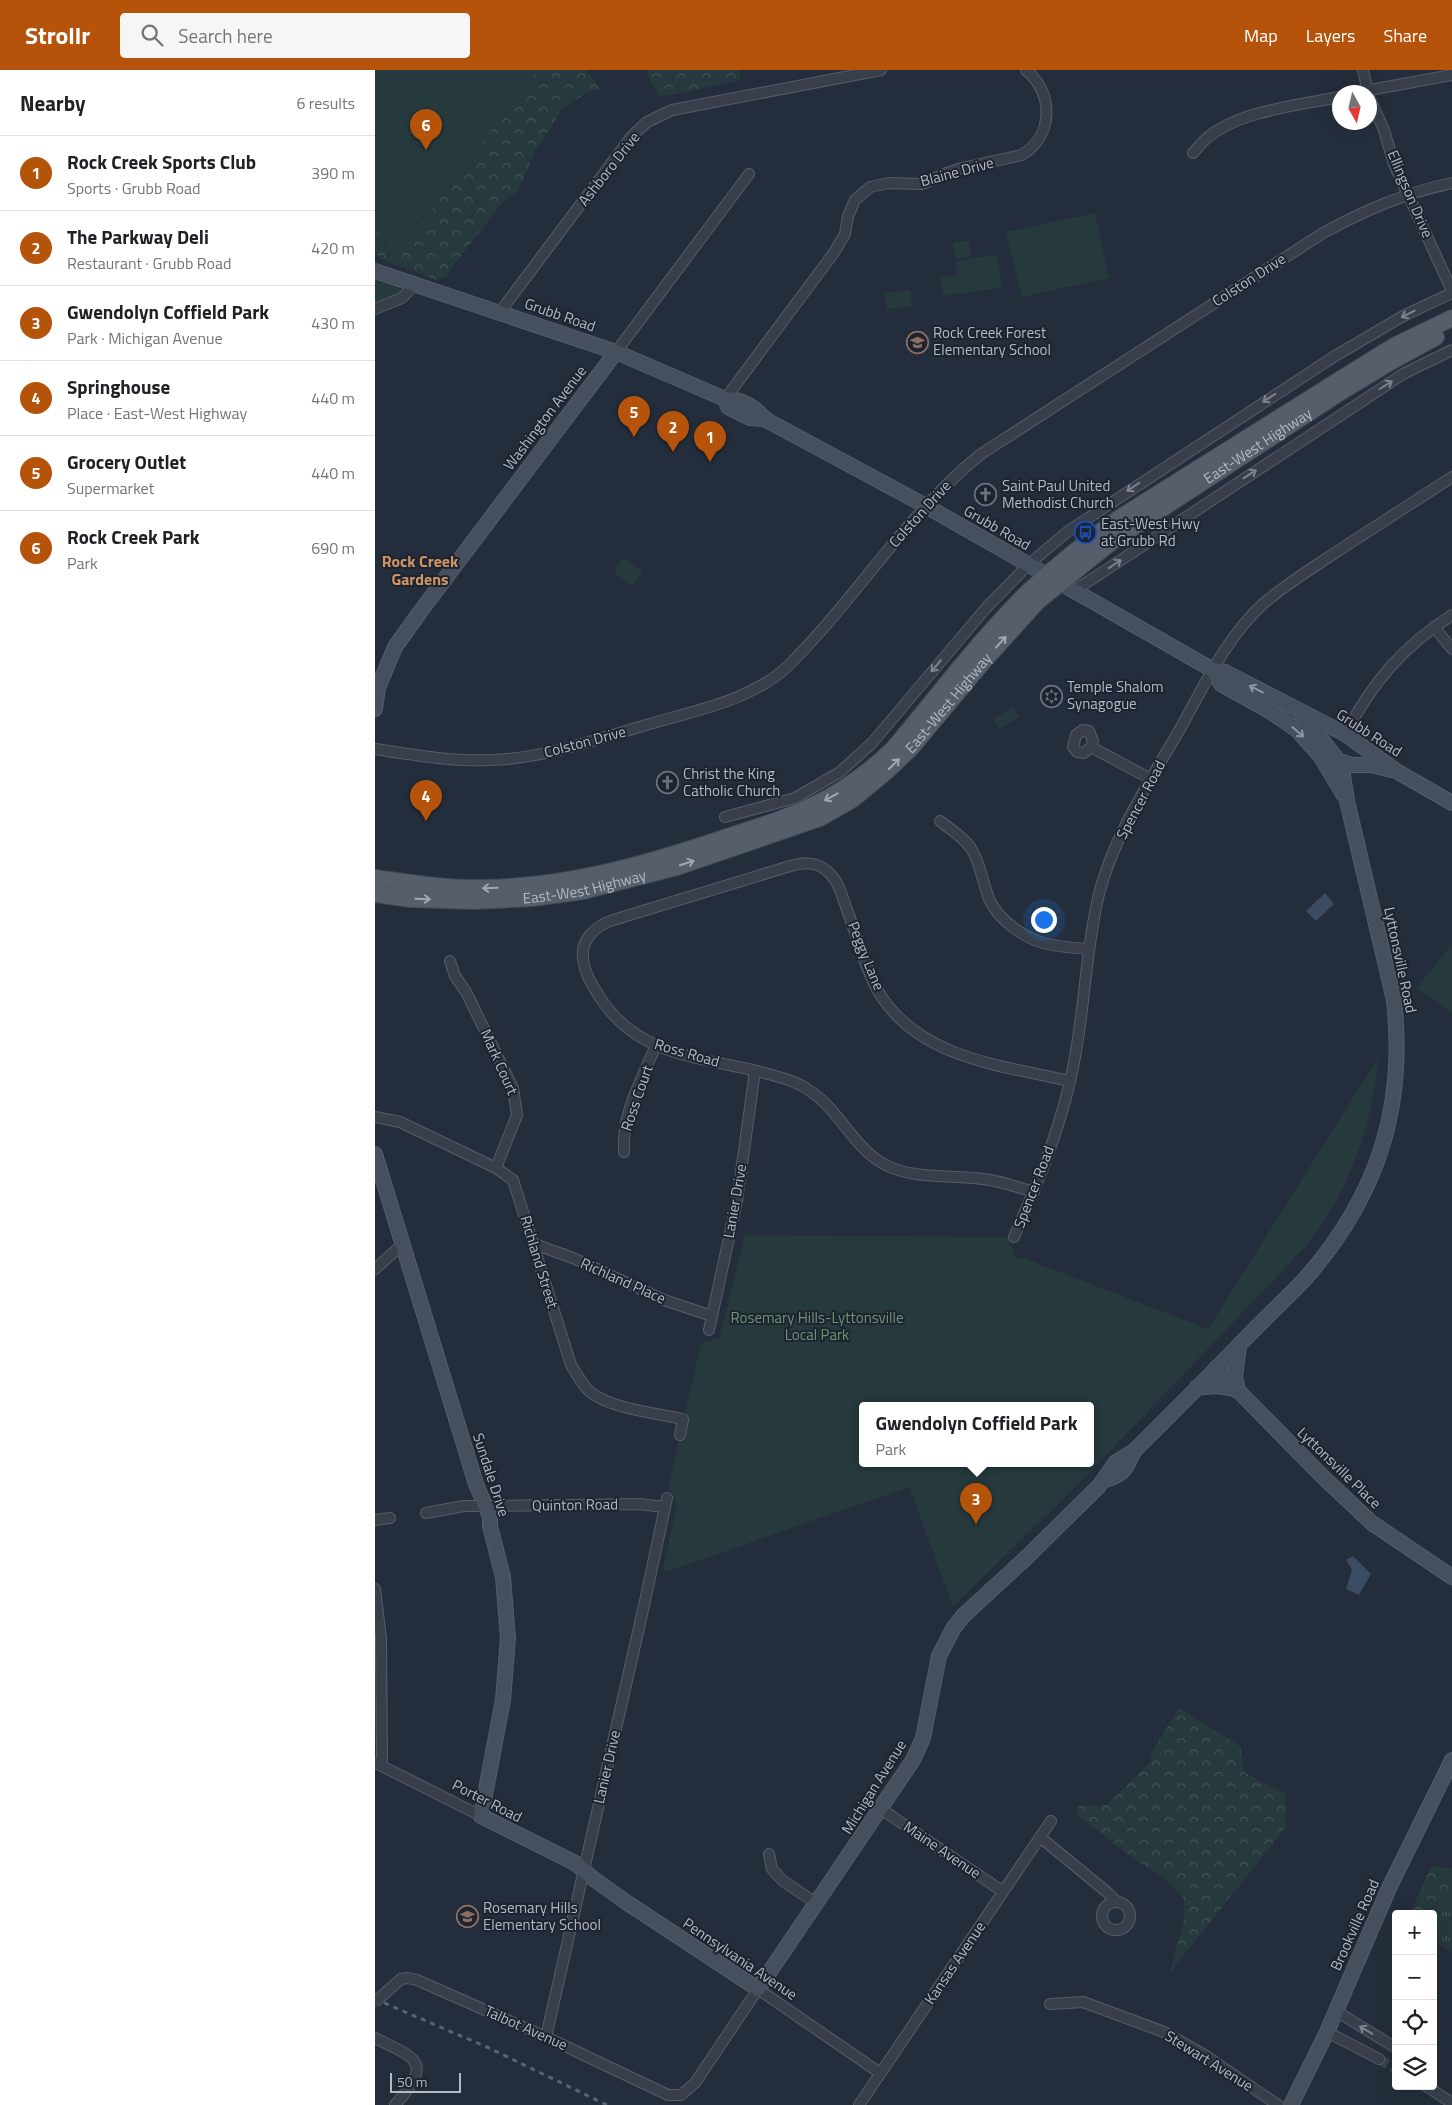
<!DOCTYPE html>
<meta charset="utf-8">
<style>
:root{--surface:#fff;--page:#f6f6f6;--text:#202124;--muted:#757577;--line:#e0e0e0;--accent:#b45309}
body{margin:0;font-family:"Titillium Web",sans-serif;background:var(--page);color:var(--text)}
.controls{position:absolute;right:15px;bottom:15px;display:grid;overflow:hidden;border-radius:5px;box-shadow:0 5px 20px #0002}
.controls button{width:45px;height:45px;display:grid;place-items:center;padding:0;border:0;border-bottom:1px solid var(--line);background:var(--surface);color:var(--text);font:25px sans-serif}
.compass{position:absolute;left:957px;top:15px;width:45px;height:45px;border-radius:50%;background:var(--surface);box-shadow:0 5px 20px #0002;rotate:172deg}
.scale{position:absolute;left:15px;bottom:12px;width:71px;box-sizing:border-box;padding-left:5px;border:2px solid #b3bac7;border-top:0;font-size:14px;line-height:18px;white-space:nowrap;color:#b3bac7;-webkit-text-stroke:4px #1d2430;paint-order:stroke}
.you{position:absolute;left:668px;top:849px;width:18px;height:18px;margin:-12px;border:4px solid #fff;border-radius:50%;background:#1a73e8;box-shadow:0 0 0 8px #1a73e833}
.badge{display:grid;place-items:center;width:32px;height:32px;border-radius:50%;background:var(--accent);color:#fff;font-size:16px;font-weight:700}
.pin{position:absolute;translate:-50% -41px;filter:drop-shadow(0 1px 2px #0008)}
.pin::after{content:'';position:absolute;top:26px;width:18px;height:15px;background:inherit;clip-path:polygon(0 0,100% 0,50% 100%)}
.popup{position:absolute;left:484px;top:1332px;width:235px;height:65px;box-sizing:border-box;display:grid;place-content:center;border-radius:5px;background:var(--surface);filter:drop-shadow(0 1px 4px #0005);font-size:16px;white-space:nowrap;color:var(--muted)}
.popup b{font-size:19px;color:var(--text)}
.popup::after{content:'';position:absolute;left:50%;top:100%;margin-left:-10px;border:10px solid transparent;border-top-color:var(--surface)}
.list{margin:0;padding:0;list-style:none}
h2{display:flex;justify-content:space-between;align-items:center;height:65px;margin:0;padding:0 20px;font-size:21px}
h2 small{font-size:16px;font-weight:400;color:var(--muted)}
.list li{display:grid;grid-template-columns:32px 1fr auto;gap:15px;align-items:center;box-sizing:border-box;height:75px;padding:0 20px;border-top:1px solid var(--line)}
.list b{display:block;font-size:19px;white-space:nowrap}
.list p{margin:0;font-size:16px;white-space:nowrap;color:var(--muted)}
.list em{font-size:16px;font-style:normal;color:var(--muted)}
.icon{flex:none;width:28px;height:28px;fill:none;stroke:currentColor;stroke-width:2;stroke-linecap:round;stroke-linejoin:round}
.map{position:relative;flex:none;width:1077px;height:2035px;overflow:hidden}
header{display:flex;align-items:center;gap:30px;box-sizing:border-box;height:70px;padding:0 25px;background:var(--accent);color:#fff}
header strong{font-size:24px}
nav{display:flex;gap:28px;margin-inline-start:auto;font-size:18px}
.search{width:350px;height:45px;background:var(--page);display:flex;align-items:center;gap:12px;box-sizing:border-box;padding:0 18px;border-radius:5px;color:var(--muted);font-size:19px}
main{display:flex}
aside{flex:1;background:var(--surface)}
.map>svg:first-child{display:block}
</style>
<header>
<strong>Strollr</strong>
<div class="search"><svg class="icon" aria-label="search" viewBox="0 0 24 24"><circle cx="10" cy="10" r="6"/><path d="M15 15l6 6"/></svg>Search here</div>
<nav><a>Map</a><a>Layers</a><a>Share</a></nav>
</header>
<main>
<aside>
<h2>Nearby<small>6 results</small></h2>
<ul class="list">
<li><span class="badge">1</span><div><b>Rock Creek Sports Club</b><p>Sports · Grubb Road</p></div><em>390 m</em></li>
<li><span class="badge">2</span><div><b>The Parkway Deli</b><p>Restaurant · Grubb Road</p></div><em>420 m</em></li>
<li><span class="badge">3</span><div><b>Gwendolyn Coffield Park</b><p>Park · Michigan Avenue</p></div><em>430 m</em></li>
<li><span class="badge">4</span><div><b>Springhouse</b><p>Place · East-West Highway</p></div><em>440 m</em></li>
<li><span class="badge">5</span><div><b>Grocery Outlet</b><p>Supermarket</p></div><em>440 m</em></li>
<li><span class="badge">6</span><div><b>Rock Creek Park</b><p>Park</p></div><em>690 m</em></li>
</ul>
</aside>
<div class="map">
<svg width="1077" height="2035" viewBox="0 0 1077 2035">
<defs>
<pattern id="grass-tufts" width="24" height="20" patternUnits="userSpaceOnUse" patternTransform="scale(1.25)"><rect width="24" height="20" fill="#26393c"/><path d="M3 7l-1-3M5 7V3M7 7l1-3M15 17l-1-3M17 17v-4M19 17l1-3" fill="none" stroke="#435457"/></pattern>
<pattern id="forest-crowns" width="20" height="18" patternUnits="userSpaceOnUse" patternTransform="scale(1.25)"><rect width="20" height="18" fill="#26393c"/><path d="M2 6a3 3 0 1 1 6 0M12 15a3 3 0 1 1 6 0" fill="none" stroke="#435457"/></pattern>
</defs>
<rect width="100%" height="100%" fill="#242d3b"/>
<!-- grass -->
<polygon fill="url(#grass-tufts)" points="1069,1832 1077,1833 1077,1882 1058,1871 1058,1844 1040,1844"/>
<!-- forest -->
<g fill="url(#forest-crowns)">
<polygon points="0,0 211,0 226,19 213,22 188,38 160,82 143,121 128,132 77,197 71,208 61,210 6,189 0,183"/>
<polygon points="270,0 365,0 365,10 301,24 284,26"/>
<polygon points="804,1638 866,1677 869,1702 910,1724 911,1757 794,1904 809,1851 809,1828 788,1807 756,1787 701,1744 704,1736 732,1735 778,1689 775,1685"/>
<polygon points="1056,1797 1077,1798 1077,1833 1069,1832 1040,1844 1035,1844"/>
</g>
<!-- park -->
<g fill="#26393c" fill-rule="evenodd">
<polygon points="0,0 162,0 24,183 0,160"/>
<polygon points="720,143 734,208 647,227 631,162"/>
<polygon points="594,170 596,187 580,189 578,173"/>
<polygon points="622,185 627,218 568,226 565,208 582,205 584,213 580,191"/>
<polygon points="0,210 25,219 25,224 0,234"/>
<polygon points="535,220 537,236 512,239 510,223"/>
<polygon points="249,488 266,501 266,505 258,515 254,514 241,504 240,498"/>
<polygon points="637,637 645,647 625,659 618,649"/>
<polygon points="1077,874 1077,943 1042,918"/>
<path d="M1003 988C997 1057 975 1119 933 1174L717 1400 578 1537 534 1417 291 1502 288 1497 302 1435 293 1418 326 1273 345 1267 370 1165 633 1167 641 1188H649L833 1259ZM487 1335H715V1393H487Z"/>
</g>
<!-- water -->
<g fill="#3a4b63">
<polygon points="950,823 959,834 941,851 931,841"/>
<polygon points="978,1486 996,1504 984,1525 971,1519 977,1500 971,1490"/>
</g>
<g fill="none" stroke-linecap="round" stroke-linejoin="round">
<!-- street-tunnel -->
<polyline stroke="#394250" stroke-width="10" stroke-dasharray="10 5" stroke-linecap="butt" points="1004,1989 1021,1999"/>
<defs>
<g id="street">
<polyline points="988,0 993,22"/>
<polyline points="984,22 1077,5"/>
<polyline points="994,27 1009,60 1019,94 1077,221"/>
<path d="M818 83C822 79 826 73 831 69 862 41 925 35 964 27"/>
<polyline points="0,239 27,228 40,214"/>
<polyline points="125,242 256,67 272,52 297,40 506,0"/>
<polyline points="241,282 374,104"/>
<path d="M350 329 458 184 470 164 473 146 480 130 495 117 514 113 547 114 569 104 587 98 647 85C679 65 679 23 651 0"/>
<polyline points="699,521 1001,322 1028,304 1077,280"/>
<polyline points="1059,557 1077,579"/>
<path d="M970 664C998 612 1027 577 1077 545"/>
<polyline points="716,677 709,683 702,682 698,677 701,665 708,660 714,661 718,671 716,677 776,709"/>
<path d="M0 679C38 685 78 692 117 690 170 688 220 670 271 655 318 641 376 631 413 596 481 529 531 444 606 384L948 163C991 140 1029 123 1077 113"/>
<polyline points="350,747 420,728 465,702 497,673 611,538 653,495 692,462 960,286 1030,245 1077,223"/>
<path d="M565 751C576 760 590 768 597 780 606 795 608 815 615 831 625 851 650 869 672 874 685 877 700 878 714 879"/>
<polyline points="75,891 80,906 91,922 138,1018 142,1045 121,1098"/>
<path d="M0 1047 25 1052 121 1098 138 1110 196 1295C201 1303 207 1314 214 1321 235 1339 281 1343 308 1349L305 1365"/>
<path d="M249 1082C246 1045 267 1009 281 975"/>
<path d="M659 1122C644 1118 629 1112 615 1110 582 1104 549 1110 517 1098 480 1083 467 1042 435 1021 420 1010 400 1006 382 1001 322 987 263 985 226 929 217 915 209 903 208 887 206 870 220 857 235 851L412 797C426 793 440 790 452 801 463 810 467 825 471 837 482 866 490 900 506 926 547 989 629 996 695 1011"/>
<path d="M639 1167C661 1117 683 1065 695 1011 710 950 709 886 724 824 739 765 775 711 805 659 829 616 852 566 889 533 914 512 942 495 969 477 1005 454 1041 430 1077 407"/>
<polyline points="159,1174 198,1188 289,1230 337,1246"/>
<polyline points="0,1199 28,1174"/>
<polyline points="334,1260 362,1131 380,1001"/>
<polyline points="51,1443 89,1436 111,1436 264,1434 290,1437"/>
<polyline points="0,1450 15,1448"/>
<polyline points="0,1519 6,1568 7,1696"/>
<polyline points="1,1693 106,1746"/>
<polyline points="506,1739 627,1821"/>
<polyline points="665,1767 733,1823 742,1832"/>
<polyline points="394,1784 397,1799 408,1811 441,1833"/>
<circle cx="741" cy="1846" r="14"/>
<polyline points="26,1909 33,1908 42,1910 171,1967 293,2025 306,2025 320,2013 383,1919 505,2003"/>
<polyline points="675,1934 708,1932 789,1962 828,1984 903,2035"/>
<polyline points="961,1941 1021,1978"/>
<polyline points="952,1962 1004,1989"/>
<polyline points="171,1967 268,1540 292,1428"/>
<path d="M0 1968C43 1989 58 1992 20 2035"/>
<polyline points="1051,2016 1077,2033"/>
<polyline points="484,2035 676,1751"/>
</g>
<g id="secondary">
<path d="M0 201 241 282 350 329C361 328 374 334 382 341 387 345 389 349 395 352L551 436 838 600 850 602 970 664 1023 702 1077 733"/>
<polyline points="350,329 353,337 375,348 388,349"/>
<polyline points="838,600 846,614 896,642 922,660 946,687 968,724"/>
<polyline points="0,639 3,618 20,577 45,542 241,282"/>
<polyline points="959,689 977,695 996,695 1016,700"/>
<path d="M0 1084 101 1414 115 1447V1456L128 1507 133 1568 128 1630 106 1746 200 1793 220 1810 251 1832 383 1919 538 1690 548 1668 564 1586 578 1559 588 1546 652 1487 724 1416 741 1392 759 1381C797 1344 834 1306 871 1268 890 1248 911 1229 930 1209 1002 1127 1031 1039 1019 930L972 731 968 705 963 690 923 640"/>
<polyline points="841,1298 948,1407 997,1453 1077,1507"/>
<path d="M821 1318C836 1316 847 1315 862 1320"/>
<polyline points="863,1321 860,1307 864,1275"/>
<path d="M729 1410C749 1405 751 1399 759 1381"/>
<polyline points="916,2035 952,1962 1014,1818 1077,1690"/>
</g>
<g id="primary">
<path d="M0 808C36 813 73 819 109 818 192 817 268 795 346 769 417 746 462 733 518 679 563 626 604 570 654 521 683 494 713 470 746 447L1001 287 1021 275 1077 248"/>
<path id="s1" d="M0 824 35 829 99 831 157 828 208 821 302 797 445 748 478 729 513 700 536 678 607 593 663 531 739 470 964 323 1017 291 1061 267"/>
</g>
</defs>
<!-- street casing -->
<use href="#street" stroke="#565d69" stroke-width="12"/>
<!-- secondary casing -->
<use href="#secondary" stroke="#565d69" stroke-width="16"/>
<!-- primary casing -->
<use href="#primary" stroke="#414854" stroke-width="18"/>
<!-- street -->
<use href="#street" stroke="#383f4b" stroke-width="10"/>
<!-- secondary -->
<use href="#secondary" stroke="#464f5e" stroke-width="14"/>
<!-- primary -->
<use href="#primary" stroke="#565e6b" stroke-width="16"/>
<!-- rail -->
<polyline stroke="#5a6372" stroke-width="3" stroke-dasharray="5 5" stroke-linecap="butt" points="0,1929 114,1978 232,2035"/>
<defs>
<polyline id="street-bridge" points="0,1932 26,1909"/>
</defs>
<!-- street-bridge casing -->
<use href="#street-bridge" stroke="#565d69" stroke-width="12" stroke-linecap="butt"/>
<!-- street-bridge -->
<use href="#street-bridge" stroke="#383f4b" stroke-width="10"/>
</g>
<!-- one-way arrows -->
<defs><path id="oneway-shaft" d="M-6 0H5M1.5-3L5.5 0L1.5 3" fill="none" stroke-width="1.6" stroke-linecap="round" stroke-linejoin="round" transform="scale(1.25)"/></defs>
<g stroke="#7c838f">
<use href="#oneway-shaft" transform="translate(1033 244) rotate(153)"/>
<use href="#oneway-shaft" transform="translate(1011 315) rotate(-32)"/>
<use href="#oneway-shaft" transform="translate(894 328) rotate(147)"/>
<use href="#oneway-shaft" transform="translate(875 404) rotate(-33)"/>
<use href="#oneway-shaft" transform="translate(758 417) rotate(146)"/>
<use href="#oneway-shaft" transform="translate(740 494) rotate(-34)"/>
<use href="#oneway-shaft" transform="translate(561 596) rotate(130)"/>
<use href="#oneway-shaft" transform="translate(991 1960) rotate(-149)"/>
</g>
<g stroke="#a0a8b5">
<use href="#oneway-shaft" transform="translate(626 572) rotate(-48)"/>
<use href="#oneway-shaft" transform="translate(519 694) rotate(-45)"/>
<use href="#oneway-shaft" transform="translate(456 727) rotate(151)"/>
<use href="#oneway-shaft" transform="translate(312 793) rotate(-18)"/>
<use href="#oneway-shaft" transform="translate(115 818) rotate(178)"/>
<use href="#oneway-shaft" transform="translate(48 829) rotate(2)"/>
</g>
<g stroke="#8d95a2">
<use href="#oneway-shaft" transform="translate(881 619) rotate(-153)"/>
<use href="#oneway-shaft" transform="translate(923 662) rotate(41)"/>
</g>
<!-- icons -->
<defs>
<symbol id="school-ring" viewBox="-11 -11 22 22"><circle r="9.5" fill="#1d2430" stroke="#8d6e63" stroke-width="1.5"/><path d="M0-5L7-2L0 1L-7-2ZM-4 1L0 2.5L4 1V4Q0 6-4 4Z" fill="#8d6e63"/></symbol>
<symbol id="church-ring" viewBox="-11 -11 22 22"><circle r="9.5" fill="#1d2430" stroke="#6b7280" stroke-width="1.5"/><path d="M-1.2-6h2.4v3.5h3.3v2.4h-3.3V6h-2.4V-.1h-3.3v-2.4h3.3Z" fill="#6b7280"/></symbol>
<symbol id="bus-ring" viewBox="-11 -11 22 22"><circle r="9.5" fill="#1d2430" stroke="#1a4fb4" stroke-width="1.5"/><path d="M-5-6H5V4H4V6H2V4H-2V6H-4V4H-5ZM-3.5-4V0h7V-4ZM-3.5 1.2v1.5H-2V1.2ZM2 1.2v1.5H3.5V1.2Z" fill="#1a4fb4"/></symbol>
<symbol id="synagogue-ring" viewBox="-11 -11 22 22"><circle r="9.5" fill="#1d2430" stroke="#6b7280" stroke-width="1.5"/><path d="M0-6.5L5.6 3.2H-5.6ZM0 6.5L5.6-3.2H-5.6Z" fill="#6b7280"/></symbol>
</defs>
<g fill-rule="evenodd">
<use href="#school-ring" x="530" y="260" width="25" height="25"/>
<use href="#church-ring" x="598" y="412" width="25" height="25"/>
<use href="#bus-ring" x="698" y="450" width="25" height="25"/>
<use href="#synagogue-ring" x="664" y="614" width="25" height="25"/>
<use href="#church-ring" x="280" y="700" width="25" height="25"/>
<use href="#school-ring" x="80" y="1834" width="25" height="25"/>
</g>
<g text-anchor="middle" stroke-width="4" stroke-linejoin="round" paint-order="stroke">
<!-- street labels -->
<g font-size="15" fill="#b3bac7" stroke="#1d2430">
<text transform="translate(234 99) rotate(-52)" y="5">Ashboro Drive</text>
<text transform="translate(582 102) rotate(-15)" y="5">Blaine Drive</text>
<text transform="translate(1035 124) rotate(67)" y="5">Ellingson Drive</text>
<text transform="translate(874 210) rotate(-33)" y="5">Colston Drive</text>
<text transform="translate(185 245) rotate(19)" y="5">Grubb Road</text>
<text transform="translate(170 348) rotate(-53)" y="5">Washington Avenue</text>
<text dy="5" stroke="none"><textPath href="#s1" startOffset="1036">East-West Highway</textPath></text>
<text transform="translate(545 444) rotate(-48)" y="5">Colston Drive</text>
<text transform="translate(622 458) rotate(30)" y="5">Grubb Road</text>
<text dy="5" stroke="none"><textPath href="#s1" startOffset="631">East-West Highway</textPath></text>
<text transform="translate(994 663) rotate(33)" y="5">Grubb Road</text>
<text transform="translate(210 672) rotate(-15)" y="5">Colston Drive</text>
<text transform="translate(766 730) rotate(-62)" y="5">Spencer Road</text>
<text dy="5" stroke="none"><textPath href="#s1" startOffset="211">East-West Highway</textPath></text>
<text transform="translate(491 886) rotate(68)" y="5">Peggy Lane</text>
<text transform="translate(1025 890) rotate(78)" y="5">Lyttonsville Road</text>
<text transform="translate(312 983) rotate(16)" y="5">Ross Road</text>
<text transform="translate(124 992) rotate(66)" y="5">Mark Court</text>
<text transform="translate(262 1028) rotate(-71)" y="5">Ross Court</text>
<text transform="translate(659 1117) rotate(-69)" y="5">Spencer Road</text>
<text transform="translate(360 1131) rotate(-80)" y="5">Lanier Drive</text>
<text transform="translate(164 1192) rotate(73)" y="5">Richland Street</text>
<text transform="translate(248 1211) rotate(24)" y="5">Richland Place</text>
<text transform="translate(964 1398) rotate(44)" y="5">Lyttonsville Place</text>
<text transform="translate(116 1405) rotate(72)" y="5">Sundale Drive</text>
<text transform="translate(200 1435) rotate(-1)" y="5">Quinton Road</text>
<text transform="translate(232 1697) rotate(-77)" y="5">Lanier Drive</text>
<text transform="translate(499 1717) rotate(-58)" y="5">Michigan Avenue</text>
<text transform="translate(112 1731) rotate(27)" y="5">Porter Road</text>
<text transform="translate(567 1780) rotate(34)" y="5">Maine Avenue</text>
<text transform="translate(980 1855) rotate(-66)" y="5">Brookville Road</text>
<text transform="translate(365 1889) rotate(34)" y="5">Pennsylvania Avenue</text>
<text transform="translate(580 1893) rotate(-56)" y="5">Kansas Avenue</text>
<text transform="translate(151 1958) rotate(24)" y="5">Talbot Avenue</text>
<text transform="translate(834 1991) rotate(32)" y="5">Stewart Avenue</text>
</g>
<!-- poi labels -->
<g font-size="15" fill="#b3bac7" stroke="#1d2430" text-anchor="start">
<text x="558" y="268">Rock Creek Forest<tspan x="558" dy="17">Elementary School</tspan></text>
<text x="627" y="421">Saint Paul United<tspan x="627" dy="17">Methodist Church</tspan></text>
<text x="726" y="459">East-West Hwy<tspan x="726" dy="17">at Grubb Rd</tspan></text>
<text x="692" y="622">Temple Shalom<tspan x="692" dy="17">Synagogue</tspan></text>
<text x="308" y="709">Christ the King<tspan x="308" dy="17">Catholic Church</tspan></text>
<text x="108" y="1843">Rosemary Hills<tspan x="108" dy="17">Elementary School</tspan></text>
</g>
<!-- park labels -->
<g font-size="15" fill="#6b9676" stroke="#1d2430">
<text x="442" y="1253">Rosemary Hills-Lyttonsville<tspan x="442" dy="17">Local Park</tspan></text>
</g>
<!-- neighbourhood labels -->
<g font-size="16" font-weight="bold" fill="#cf9566" stroke="#1d2430">
<text x="45" y="497">Rock Creek<tspan x="45" dy="18">Gardens</tspan></text>
</g>
</g>
</svg>
<div class="controls">
<button>+</button>
<button>−</button>
<button><svg class="icon" aria-label="locate" viewBox="0 0 24 24"><circle cx="12" cy="12" r="6"/><path d="M12 2v4M12 18v4M2 12h4M18 12h4"/></svg></button>
<button><svg class="icon" aria-label="layers" viewBox="0 0 24 24"><path d="M12 4l9 5-9 5-9-5zM3 14l9 5 9-5"/></svg></button>
</div>
<svg class="compass" viewBox="-18 -18 36 36"><path d="M0-13l5 13h-10z" fill="#e53935"/><path d="M0 13l5-13h-10z" fill="#757577"/></svg>
<div class="scale">50 m</div>
<div class="you"></div>
<div class="pin badge" style="left:335px;top:392px">1</div>
<div class="pin badge" style="left:298px;top:382px">2</div>
<div class="pin badge" style="left:601px;top:1454px">3</div>
<div class="popup"><b>Gwendolyn Coffield Park</b>Park</div>
<div class="pin badge" style="left:51px;top:751px">4</div>
<div class="pin badge" style="left:259px;top:367px">5</div>
<div class="pin badge" style="left:51px;top:80px">6</div>
</div>
</main>
